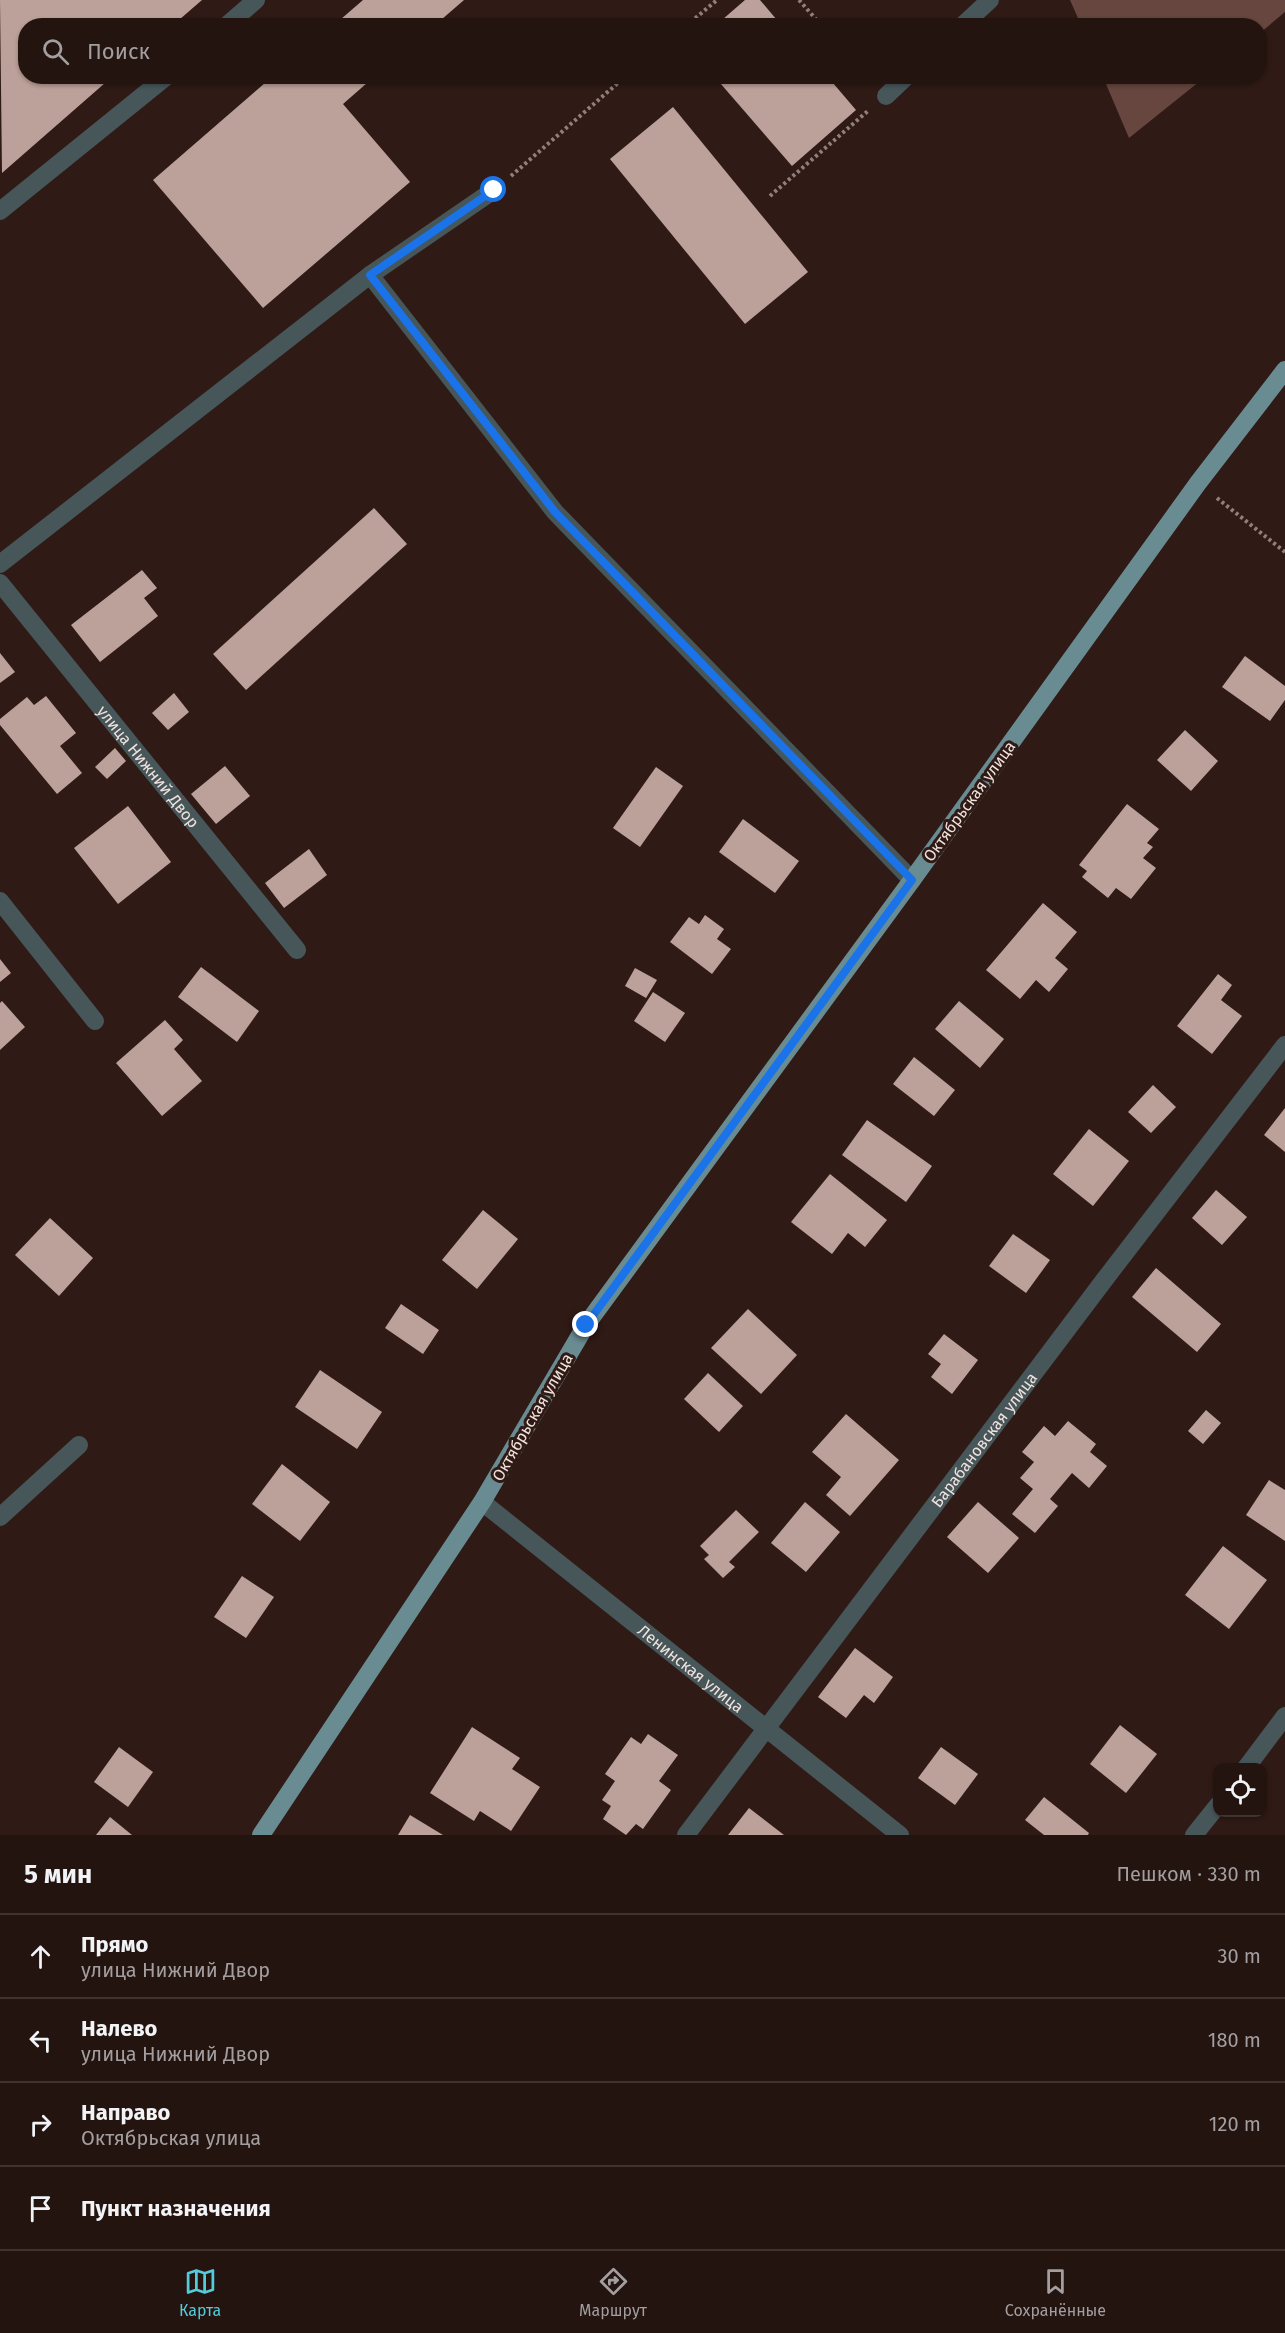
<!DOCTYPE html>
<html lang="ru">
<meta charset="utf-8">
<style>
:root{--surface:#231410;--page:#2b1d19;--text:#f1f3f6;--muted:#a39e9f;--line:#403330;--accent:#53cbdb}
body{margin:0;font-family:"Fira Sans",sans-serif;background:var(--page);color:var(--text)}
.controls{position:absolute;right:18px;bottom:18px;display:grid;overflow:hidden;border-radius:12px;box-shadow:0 2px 4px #0004}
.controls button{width:54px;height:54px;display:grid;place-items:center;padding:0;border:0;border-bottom:2px solid var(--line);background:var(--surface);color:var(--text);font:30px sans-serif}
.stop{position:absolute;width:18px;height:18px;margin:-14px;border:4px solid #1a73e8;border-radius:50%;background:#fff}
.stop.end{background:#1a73e8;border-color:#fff;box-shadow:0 2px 6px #0008}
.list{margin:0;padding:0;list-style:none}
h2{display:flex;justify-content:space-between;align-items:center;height:78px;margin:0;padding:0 24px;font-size:26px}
h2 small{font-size:20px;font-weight:400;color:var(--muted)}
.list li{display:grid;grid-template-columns:39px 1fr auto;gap:18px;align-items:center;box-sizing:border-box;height:84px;padding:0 24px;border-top:2px solid var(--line)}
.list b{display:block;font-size:22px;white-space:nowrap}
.list p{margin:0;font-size:20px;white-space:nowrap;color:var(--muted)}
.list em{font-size:20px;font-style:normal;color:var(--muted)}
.icon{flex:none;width:33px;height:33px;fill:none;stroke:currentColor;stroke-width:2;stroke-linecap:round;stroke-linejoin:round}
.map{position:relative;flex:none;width:1285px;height:1835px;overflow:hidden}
.search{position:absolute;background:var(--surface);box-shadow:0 2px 4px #0004;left:18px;right:18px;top:18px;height:66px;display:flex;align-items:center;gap:15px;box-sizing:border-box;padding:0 21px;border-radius:24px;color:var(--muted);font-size:22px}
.sheet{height:414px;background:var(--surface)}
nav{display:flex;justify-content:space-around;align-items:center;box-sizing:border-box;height:84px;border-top:2px solid var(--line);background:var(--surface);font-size:16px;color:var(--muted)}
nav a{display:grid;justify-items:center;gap:3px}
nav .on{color:var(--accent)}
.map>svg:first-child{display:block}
</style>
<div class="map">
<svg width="1285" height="1835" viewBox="0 0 1285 1835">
<rect width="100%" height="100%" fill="#2f1a15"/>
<!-- forest -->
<g fill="#66463e">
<polygon points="1070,0 1285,0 1285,12 1260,33 1260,26 1081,25"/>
<polygon points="1103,77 1205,77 1129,138"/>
</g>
<!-- building -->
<g fill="#bca19a">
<polygon points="0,0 202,0 172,26 26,26 26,76 113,76 2,173"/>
<polygon points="363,0 464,0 434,26 333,26"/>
<polygon points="745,0 760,0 782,26 715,26"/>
<polygon points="273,76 375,76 343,104 410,182 263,308 153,180"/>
<polygon points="714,76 827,76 856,110 792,166"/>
<polygon points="673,107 808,272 745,324 610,159"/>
<polygon points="374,508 407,544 246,690 213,654"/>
<polygon points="142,570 157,588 144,598 158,616 100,662 71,625"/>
<polygon points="0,653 15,672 0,683"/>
<polygon points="1245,656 1285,686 1285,700 1270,721 1222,687"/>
<polygon points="174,693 189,712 168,730 152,713"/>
<polygon points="46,696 76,733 60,746 82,773 57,794 0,725 0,719 27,697 34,705"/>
<polygon points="1185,730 1218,761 1191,791 1157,760"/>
<polygon points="115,748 126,761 107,779 95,767"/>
<polygon points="225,766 250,796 216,824 191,794"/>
<polygon points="656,767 683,786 640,847 613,828"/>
<polygon points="1127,804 1159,829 1147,843 1153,847 1143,858 1156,868 1131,899 1116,888 1108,898 1082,877 1087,871 1079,865"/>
<polygon points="128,806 171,862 118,904 74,848"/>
<polygon points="743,819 799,861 775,893 719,852"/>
<polygon points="309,849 327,875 284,908 265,883"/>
<polygon points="1043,903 1077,932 1055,958 1068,969 1049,992 1036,980 1020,999 986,970"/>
<polygon points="705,915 724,929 717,939 731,949 712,974 670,942 689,917 699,924"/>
<polygon points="0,959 11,973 0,982"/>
<polygon points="201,967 259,1011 237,1042 178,997"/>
<polygon points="635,968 657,980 646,998 625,986"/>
<polygon points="1218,974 1232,985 1221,1000 1242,1016 1212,1054 1177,1026"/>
<polygon points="653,992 685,1013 665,1042 634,1021"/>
<polygon points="2,1001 25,1027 0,1050 0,1003"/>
<polygon points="959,1001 1004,1039 980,1068 935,1029"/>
<polygon points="165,1020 183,1040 174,1049 202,1081 162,1116 116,1063"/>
<polygon points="914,1057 955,1090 934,1116 893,1084"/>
<polygon points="1153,1085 1176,1107 1151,1133 1128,1112"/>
<polygon points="1285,1108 1285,1152 1264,1135"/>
<polygon points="867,1120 932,1166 906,1202 842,1155"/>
<polygon points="1089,1129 1129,1161 1093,1206 1053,1174"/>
<polygon points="830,1174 887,1220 865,1247 848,1233 832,1254 791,1222"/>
<polygon points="1216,1190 1247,1217 1222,1245 1192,1218"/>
<polygon points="483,1210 518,1239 477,1289 442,1260"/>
<polygon points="50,1218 93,1258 59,1296 15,1255"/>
<polygon points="1013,1234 1050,1260 1026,1293 989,1266"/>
<polygon points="1156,1268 1221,1324 1197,1352 1132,1297"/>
<polygon points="401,1304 439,1330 423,1354 385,1328"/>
<polygon points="748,1309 797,1355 761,1394 711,1348"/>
<polygon points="944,1334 978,1360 952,1394 931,1377 941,1364 928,1354"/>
<polygon points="320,1370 382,1412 357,1449 295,1407"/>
<polygon points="708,1373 743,1406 719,1432 684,1399"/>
<polygon points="1206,1410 1221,1423 1203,1444 1188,1431"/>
<polygon points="846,1414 899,1460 850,1516 826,1495 841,1477 812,1452"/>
<polygon points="1068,1421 1096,1444 1090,1452 1107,1466 1089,1488 1072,1473 1050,1499 1058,1506 1035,1533 1012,1514 1033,1489 1020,1478 1034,1462 1022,1452 1044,1426 1055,1436"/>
<polygon points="282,1464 330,1502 300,1541 252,1504"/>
<polygon points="1269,1480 1285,1490 1285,1541 1246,1515"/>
<polygon points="805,1502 840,1532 806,1572 771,1543"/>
<polygon points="978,1502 1019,1538 988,1573 947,1537"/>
<polygon points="736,1510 759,1532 729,1562 735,1567 723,1578 704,1559 709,1555 700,1546"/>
<polygon points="1223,1546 1267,1580 1229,1629 1185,1595"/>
<polygon points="242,1576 274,1597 246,1638 214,1617"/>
<polygon points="855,1648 893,1677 874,1703 864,1695 846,1718 818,1697"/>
<polygon points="1120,1725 1157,1754 1126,1793 1090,1764"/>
<polygon points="472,1727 520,1758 512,1769 540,1787 511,1831 480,1811 474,1821 430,1793"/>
<polygon points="648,1734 678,1755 659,1781 671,1790 643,1829 636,1824 626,1835 603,1819 611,1806 602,1800 615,1781 605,1774 631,1737 641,1744"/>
<polygon points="119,1747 153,1772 128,1807 94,1782"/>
<polygon points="941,1747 978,1774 955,1805 918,1778"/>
<polygon points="1044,1797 1089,1833 1088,1835 1044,1835 1025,1820"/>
<polygon points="749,1808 784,1835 728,1835"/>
<polygon points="410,1815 443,1835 398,1835"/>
<polygon points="110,1817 132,1835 96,1835"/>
</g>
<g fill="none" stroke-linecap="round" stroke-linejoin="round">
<!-- path -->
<g stroke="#917f7a" stroke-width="4" stroke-dasharray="3 3" stroke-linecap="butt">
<polyline points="799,0 822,26"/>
<polyline points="686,26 717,0"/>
<polyline points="511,176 626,76"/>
<polyline points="770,196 869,110"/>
<polyline points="1217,498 1285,552"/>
</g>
<!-- minor -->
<g stroke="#465659" stroke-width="18">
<polyline points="226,26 256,0"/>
<polyline points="962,26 990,0"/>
<polyline points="886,96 907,76"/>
<polyline points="0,211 167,76"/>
<polyline points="370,275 555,512 912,880"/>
<polyline points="0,564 370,275 494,190"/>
<path id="s1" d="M0 583 297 950"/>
<polyline points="0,901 95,1021"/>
<path id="s2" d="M482 1502 900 1835"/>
<polyline points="0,1517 79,1445"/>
<polyline points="1246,1768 1285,1716"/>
<path id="s3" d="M686 1835 1105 1279 1285 1045"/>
<polyline points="1194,1835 1218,1805"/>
</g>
<!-- major -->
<polyline stroke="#698c92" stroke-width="18" points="261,1835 482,1502 586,1325 912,880 1198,483 1285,370"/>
</g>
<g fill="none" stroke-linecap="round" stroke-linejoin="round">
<!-- route -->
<polyline stroke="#1a73e8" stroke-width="8" points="494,190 370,275 555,512 912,880 586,1325"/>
</g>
<g text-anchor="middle" stroke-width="6" stroke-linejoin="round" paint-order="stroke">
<!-- street labels -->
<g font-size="16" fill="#f1e2de" stroke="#2f1a15">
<text dy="6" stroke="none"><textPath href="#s1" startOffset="236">улица Нижний Двор</textPath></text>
<text transform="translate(969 801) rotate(-54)" y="6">Октябрьская улица</text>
<text transform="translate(532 1417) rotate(-60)" y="6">Октябрьская улица</text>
<text dy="6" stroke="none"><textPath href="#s3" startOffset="495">Барабановская улица</textPath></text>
<text dy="6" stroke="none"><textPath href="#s2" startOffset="267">Ленинская улица</textPath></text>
</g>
</g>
</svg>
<div class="controls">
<button><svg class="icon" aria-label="locate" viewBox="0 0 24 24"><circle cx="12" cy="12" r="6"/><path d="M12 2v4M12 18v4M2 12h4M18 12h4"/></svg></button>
</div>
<div class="stop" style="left:494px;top:190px"></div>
<div class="stop end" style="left:586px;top:1325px"></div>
<div class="search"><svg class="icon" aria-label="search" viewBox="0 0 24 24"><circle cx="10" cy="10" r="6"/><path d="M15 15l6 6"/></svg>Поиск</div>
</div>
<section class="sheet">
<h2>5 мин<small>Пешком · 330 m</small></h2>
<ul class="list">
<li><svg class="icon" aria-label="ahead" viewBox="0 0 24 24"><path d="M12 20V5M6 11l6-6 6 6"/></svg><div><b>Прямо</b><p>улица Нижний Двор</p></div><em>30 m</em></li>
<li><svg class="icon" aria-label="left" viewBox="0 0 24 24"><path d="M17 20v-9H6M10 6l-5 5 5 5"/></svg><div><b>Налево</b><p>улица Нижний Двор</p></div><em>180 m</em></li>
<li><svg class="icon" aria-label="right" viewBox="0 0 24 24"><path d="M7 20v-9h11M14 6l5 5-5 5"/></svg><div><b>Направо</b><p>Октябрьская улица</p></div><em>120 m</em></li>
<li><svg class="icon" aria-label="arrive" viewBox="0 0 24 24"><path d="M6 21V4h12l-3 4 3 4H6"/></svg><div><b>Пункт назначения</b></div></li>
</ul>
</section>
<nav>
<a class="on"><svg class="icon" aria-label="map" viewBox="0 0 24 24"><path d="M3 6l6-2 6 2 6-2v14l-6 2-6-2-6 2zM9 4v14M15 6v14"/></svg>Карта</a>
<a><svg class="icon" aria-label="directions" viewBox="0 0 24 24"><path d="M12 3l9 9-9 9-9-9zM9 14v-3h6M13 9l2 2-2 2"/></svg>Маршрут</a>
<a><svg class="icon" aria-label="saved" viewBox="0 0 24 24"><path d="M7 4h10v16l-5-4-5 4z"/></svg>Сохранённые</a>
</nav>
